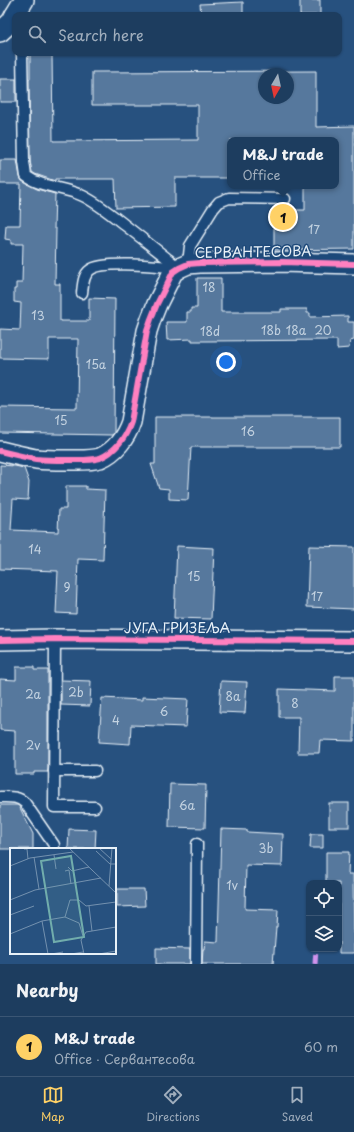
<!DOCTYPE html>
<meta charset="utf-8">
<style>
:root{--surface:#1d3d5f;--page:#2a4868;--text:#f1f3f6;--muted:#a0aebd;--line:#3b5674;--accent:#ffd166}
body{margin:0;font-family:"Playpen Sans",sans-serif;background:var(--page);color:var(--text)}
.controls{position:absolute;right:12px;bottom:12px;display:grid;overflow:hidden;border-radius:8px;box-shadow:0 1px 3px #0004}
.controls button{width:36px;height:36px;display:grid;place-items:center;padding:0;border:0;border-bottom:1px solid var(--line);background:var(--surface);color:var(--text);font:20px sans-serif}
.compass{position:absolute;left:258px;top:68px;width:36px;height:36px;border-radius:50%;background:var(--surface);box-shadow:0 1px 3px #0004;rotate:189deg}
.you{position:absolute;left:226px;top:362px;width:14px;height:14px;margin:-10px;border:3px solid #fff;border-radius:50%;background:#1a73e8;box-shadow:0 0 0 6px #1a73e833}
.badge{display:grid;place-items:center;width:26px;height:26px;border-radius:50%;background:var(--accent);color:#111;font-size:13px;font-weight:700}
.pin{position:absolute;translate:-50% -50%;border:2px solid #fff;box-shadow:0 1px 4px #0006}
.popup{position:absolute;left:227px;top:137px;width:112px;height:52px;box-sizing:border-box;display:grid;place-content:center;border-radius:8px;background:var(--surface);filter:drop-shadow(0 1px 3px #0005);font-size:13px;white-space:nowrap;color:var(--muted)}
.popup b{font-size:15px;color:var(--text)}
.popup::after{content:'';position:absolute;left:50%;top:100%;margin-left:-8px;border:8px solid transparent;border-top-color:var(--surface)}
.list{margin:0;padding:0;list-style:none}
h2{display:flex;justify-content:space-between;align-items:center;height:52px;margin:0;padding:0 16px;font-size:17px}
h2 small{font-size:13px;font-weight:400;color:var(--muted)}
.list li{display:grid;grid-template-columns:26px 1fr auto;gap:12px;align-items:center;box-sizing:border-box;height:60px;padding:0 16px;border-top:1px solid var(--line)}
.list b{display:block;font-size:15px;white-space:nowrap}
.list p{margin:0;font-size:13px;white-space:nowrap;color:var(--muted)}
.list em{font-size:13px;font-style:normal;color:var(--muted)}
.icon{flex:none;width:22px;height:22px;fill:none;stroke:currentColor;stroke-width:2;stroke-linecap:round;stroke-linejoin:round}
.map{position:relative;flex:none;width:354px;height:964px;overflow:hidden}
.search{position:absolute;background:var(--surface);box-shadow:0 1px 3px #0004;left:12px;right:12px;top:12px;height:44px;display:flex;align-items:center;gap:10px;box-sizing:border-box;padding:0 14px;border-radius:8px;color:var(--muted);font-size:15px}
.sheet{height:112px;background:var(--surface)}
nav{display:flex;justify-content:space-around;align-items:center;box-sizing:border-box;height:56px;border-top:1px solid var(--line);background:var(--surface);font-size:11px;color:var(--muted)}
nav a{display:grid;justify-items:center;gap:2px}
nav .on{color:var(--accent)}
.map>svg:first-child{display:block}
</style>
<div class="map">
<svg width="354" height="964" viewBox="0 0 354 964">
<rect width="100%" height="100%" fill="#27517f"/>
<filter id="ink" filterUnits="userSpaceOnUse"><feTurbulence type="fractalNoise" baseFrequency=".025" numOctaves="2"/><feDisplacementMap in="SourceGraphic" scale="8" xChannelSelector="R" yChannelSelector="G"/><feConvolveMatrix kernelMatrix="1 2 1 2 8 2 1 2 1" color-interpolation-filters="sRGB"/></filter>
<g filter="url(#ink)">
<!-- building -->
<g fill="#57789d" stroke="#e8f1f8" fill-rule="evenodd">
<rect x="300" y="0" width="20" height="15"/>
<polygon points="243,2 243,15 201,15 200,4"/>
<path d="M30 53H52L53 141 198 140V105H92V72L316 71V127L354 126V249L274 250V210H305V186H336V140H230V178H175V207L116 208 115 179H55V181L35 174 32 172 30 161 29 79H30ZM264 74H288V98H264Z"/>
<rect x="0" y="79" width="16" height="23"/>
<polygon points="0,160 17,160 20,177 22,181 37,189 55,194 54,229 56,229 55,284 60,284 60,321 89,321 89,298 115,299 114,433 112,435 0,433 0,407 77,408 78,339 49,339 49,359 0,358 0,329 20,330 21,303 14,302 14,289 16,289 16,283 22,283 23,244 11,244 11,240 5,239 6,225 20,225 21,184 0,184"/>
<polygon points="197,278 221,278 221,312 281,312 281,309 307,309 307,313 310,313 310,317 348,316 348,322 354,322 354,340 350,341 349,348 337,349 337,340 206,341 192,341 192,339 167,340 166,322 187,322 187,312 191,312 191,308 197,308"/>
<polygon points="155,417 340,417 340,447 191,447 188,500 169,499 169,489 159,488 151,464 155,464"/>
<polygon points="0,465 15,466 24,468 29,482 28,500 13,499 11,530 58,532 59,509 66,509 66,486 86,486 86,489 105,490 103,560 78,559 76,614 56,613 58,571 0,569"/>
<polygon points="177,546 214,548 211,619 174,618"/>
<polygon points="309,546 354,547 354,609 307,607"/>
<polygon points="16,667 34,667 34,670 48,670 48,772 34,772 34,774 15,774 15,731 0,730 0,679 16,680"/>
<polygon points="335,676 354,676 354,741 320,740 319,753 298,753 299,717 279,717 279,689 335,691"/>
<polygon points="61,680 91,681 90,706 61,705"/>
<polygon points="221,681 247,682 245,713 219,712"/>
<polygon points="142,697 188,699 186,727 131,725 130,744 99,742 102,698 142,700"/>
<polygon points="170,784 206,785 205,828 169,827"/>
<rect x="329" y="803" width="20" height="24"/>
<polygon points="0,805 17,805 19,806 33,834 33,849 0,849"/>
<polygon points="69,829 96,830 95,849 68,849"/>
<polygon points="221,829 247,830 247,832 283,834 282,866 246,865 245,909 278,910 277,927 276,927 273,964 202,964 203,949 204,949 205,941 218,942"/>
<polygon points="311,834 323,834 323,848 310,848"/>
<polygon points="326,852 349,852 348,874 353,874 354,953 339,953 339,883 326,883"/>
<polygon points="117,889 144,889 145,906 117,907"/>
<polygon points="156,948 190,949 190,964 156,964"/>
</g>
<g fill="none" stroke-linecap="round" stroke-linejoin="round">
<defs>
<g id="lane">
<path d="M22 53 24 162 26 176C42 188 65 187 83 196 99 204 112 215 126 226 144 240 162 254 179 268"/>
<polyline points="188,264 190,246 213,209 219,202 229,198 285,199"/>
<path d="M82 293C83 285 83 275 90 270 102 260 162 266 179 268"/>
<polyline points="55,639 54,807 95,807"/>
<polyline points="54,771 95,771"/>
<path d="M0 797C10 797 18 796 25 803L54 845"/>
<polyline points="196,964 197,844"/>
</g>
<g id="street">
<polyline points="15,15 24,0"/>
<polyline points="0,32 11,22 15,15"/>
<path d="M0 451C12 454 24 457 36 459 46 460 57 460 67 460 78 460 89 461 100 458 115 452 126 437 131 422L147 331 151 319 157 304 173 272 179 268 188 264 200 263 281 262 354 264"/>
<polyline points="0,640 55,639 354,641"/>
</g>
</defs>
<!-- lane casing -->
<use href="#lane" stroke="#e8f1f8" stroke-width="13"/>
<!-- street casing -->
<use href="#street" stroke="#e8f1f8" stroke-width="22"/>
<!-- lane -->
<use href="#lane" stroke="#1f4a7a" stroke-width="10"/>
<!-- street -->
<use href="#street" stroke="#1f4a7a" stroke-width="19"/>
<!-- quiet -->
<polyline stroke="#d193ec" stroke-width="5" stroke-dasharray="10 5" stroke-linecap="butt" points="315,964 316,949"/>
<defs>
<g id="cycleway">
<path d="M0 451C12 454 24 457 36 459 46 460 57 460 67 460 78 460 89 461 100 458 115 452 126 437 131 422L147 331 151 319 157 304 173 272 179 268 188 264 200 263 281 262 354 264"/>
<polyline points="0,640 55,639 354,641"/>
</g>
</defs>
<!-- cycleway casing -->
<use href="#cycleway" stroke="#1f4a7a" stroke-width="8"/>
<!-- cycleway -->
<use href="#cycleway" stroke="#ff80c0" stroke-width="6"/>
</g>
</g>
<g text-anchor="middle" stroke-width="3" stroke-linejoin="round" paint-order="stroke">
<!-- number labels -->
<g font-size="12" fill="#c4d3e1">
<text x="314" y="234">17</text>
<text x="209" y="292">18</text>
<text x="38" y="320">13</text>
<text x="271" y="335">18b</text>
<text x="296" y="335">18a</text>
<text x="323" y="335">20</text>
<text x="210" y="336">18d</text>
<text x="96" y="369">15a</text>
<text x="61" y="425">15</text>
<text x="248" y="436">16</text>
<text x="35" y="554">14</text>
<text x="194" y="581">15</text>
<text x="67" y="592">9</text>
<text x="317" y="601">17</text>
<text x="76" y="697">2b</text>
<text x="33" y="699">2a</text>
<text x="233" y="701">8a</text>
<text x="295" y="708">8</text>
<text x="164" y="716">6</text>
<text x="116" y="725">4</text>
<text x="33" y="750">2v</text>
<text x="187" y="810">6a</text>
<text x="266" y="853">3b</text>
<text x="232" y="890">1v</text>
</g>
<!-- street labels -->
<g font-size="14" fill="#e8f1f8" stroke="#1f4a7a">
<text transform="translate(253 252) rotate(-1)" y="5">СЕРВАНТЕСОВА</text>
<text x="177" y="633">ЈУГА ГРИЗЕЉА</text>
</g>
</g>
<!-- overview -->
<g transform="translate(10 848)">
<rect width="106" height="106" fill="#27517f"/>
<path fill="none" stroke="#7491af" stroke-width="1" d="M59 0 106 45M89 0 101 11M14 1H17L18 11M86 3 100 16H106M44 7 46 21M24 9 29 41M0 18 20 10 63 4M58 19 62 23 79 19M55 23 59 22 61 36M99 38 102 0M0 52 25 42 91 30M79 58 82 83M0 67 24 58M55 69 69 75 73 88M32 73 38 106M0 86 32 73 55 69 60 52H69L76 58 106 54M41 106 53 104M61 106 73 104M74 106 71 92 76 84 106 79M89 106 106 103"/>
<path fill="#71adac" fill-opacity="0.15" stroke="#71adac" stroke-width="2" d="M61 8 74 89 44 94 31 13Z"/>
<rect width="106" height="106" fill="none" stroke="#e8f1f8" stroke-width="2"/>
</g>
</svg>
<div class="controls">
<button><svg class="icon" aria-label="locate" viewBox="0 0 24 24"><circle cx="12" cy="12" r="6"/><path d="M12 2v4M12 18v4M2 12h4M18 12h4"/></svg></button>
<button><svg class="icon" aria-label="layers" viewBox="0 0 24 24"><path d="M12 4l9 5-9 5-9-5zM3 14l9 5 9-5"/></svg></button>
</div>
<svg class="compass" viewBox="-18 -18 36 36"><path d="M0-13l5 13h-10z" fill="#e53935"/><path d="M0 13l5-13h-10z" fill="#a0aebd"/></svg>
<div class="you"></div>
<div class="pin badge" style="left:283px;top:217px">1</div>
<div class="popup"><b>M&amp;J trade</b>Office</div>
<div class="search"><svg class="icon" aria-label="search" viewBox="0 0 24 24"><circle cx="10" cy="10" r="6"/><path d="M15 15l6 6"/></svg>Search here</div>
</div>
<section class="sheet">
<h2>Nearby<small></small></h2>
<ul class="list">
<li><span class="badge">1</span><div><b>M&amp;J trade</b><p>Office · Сервантесова</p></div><em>60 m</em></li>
</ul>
</section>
<nav>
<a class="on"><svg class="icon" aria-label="map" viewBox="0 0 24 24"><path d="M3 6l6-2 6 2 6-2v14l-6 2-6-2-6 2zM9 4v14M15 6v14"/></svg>Map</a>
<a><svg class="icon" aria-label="directions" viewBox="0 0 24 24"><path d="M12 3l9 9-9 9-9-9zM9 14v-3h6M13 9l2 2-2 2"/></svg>Directions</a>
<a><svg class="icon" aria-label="saved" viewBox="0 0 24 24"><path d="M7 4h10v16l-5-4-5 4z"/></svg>Saved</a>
</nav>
